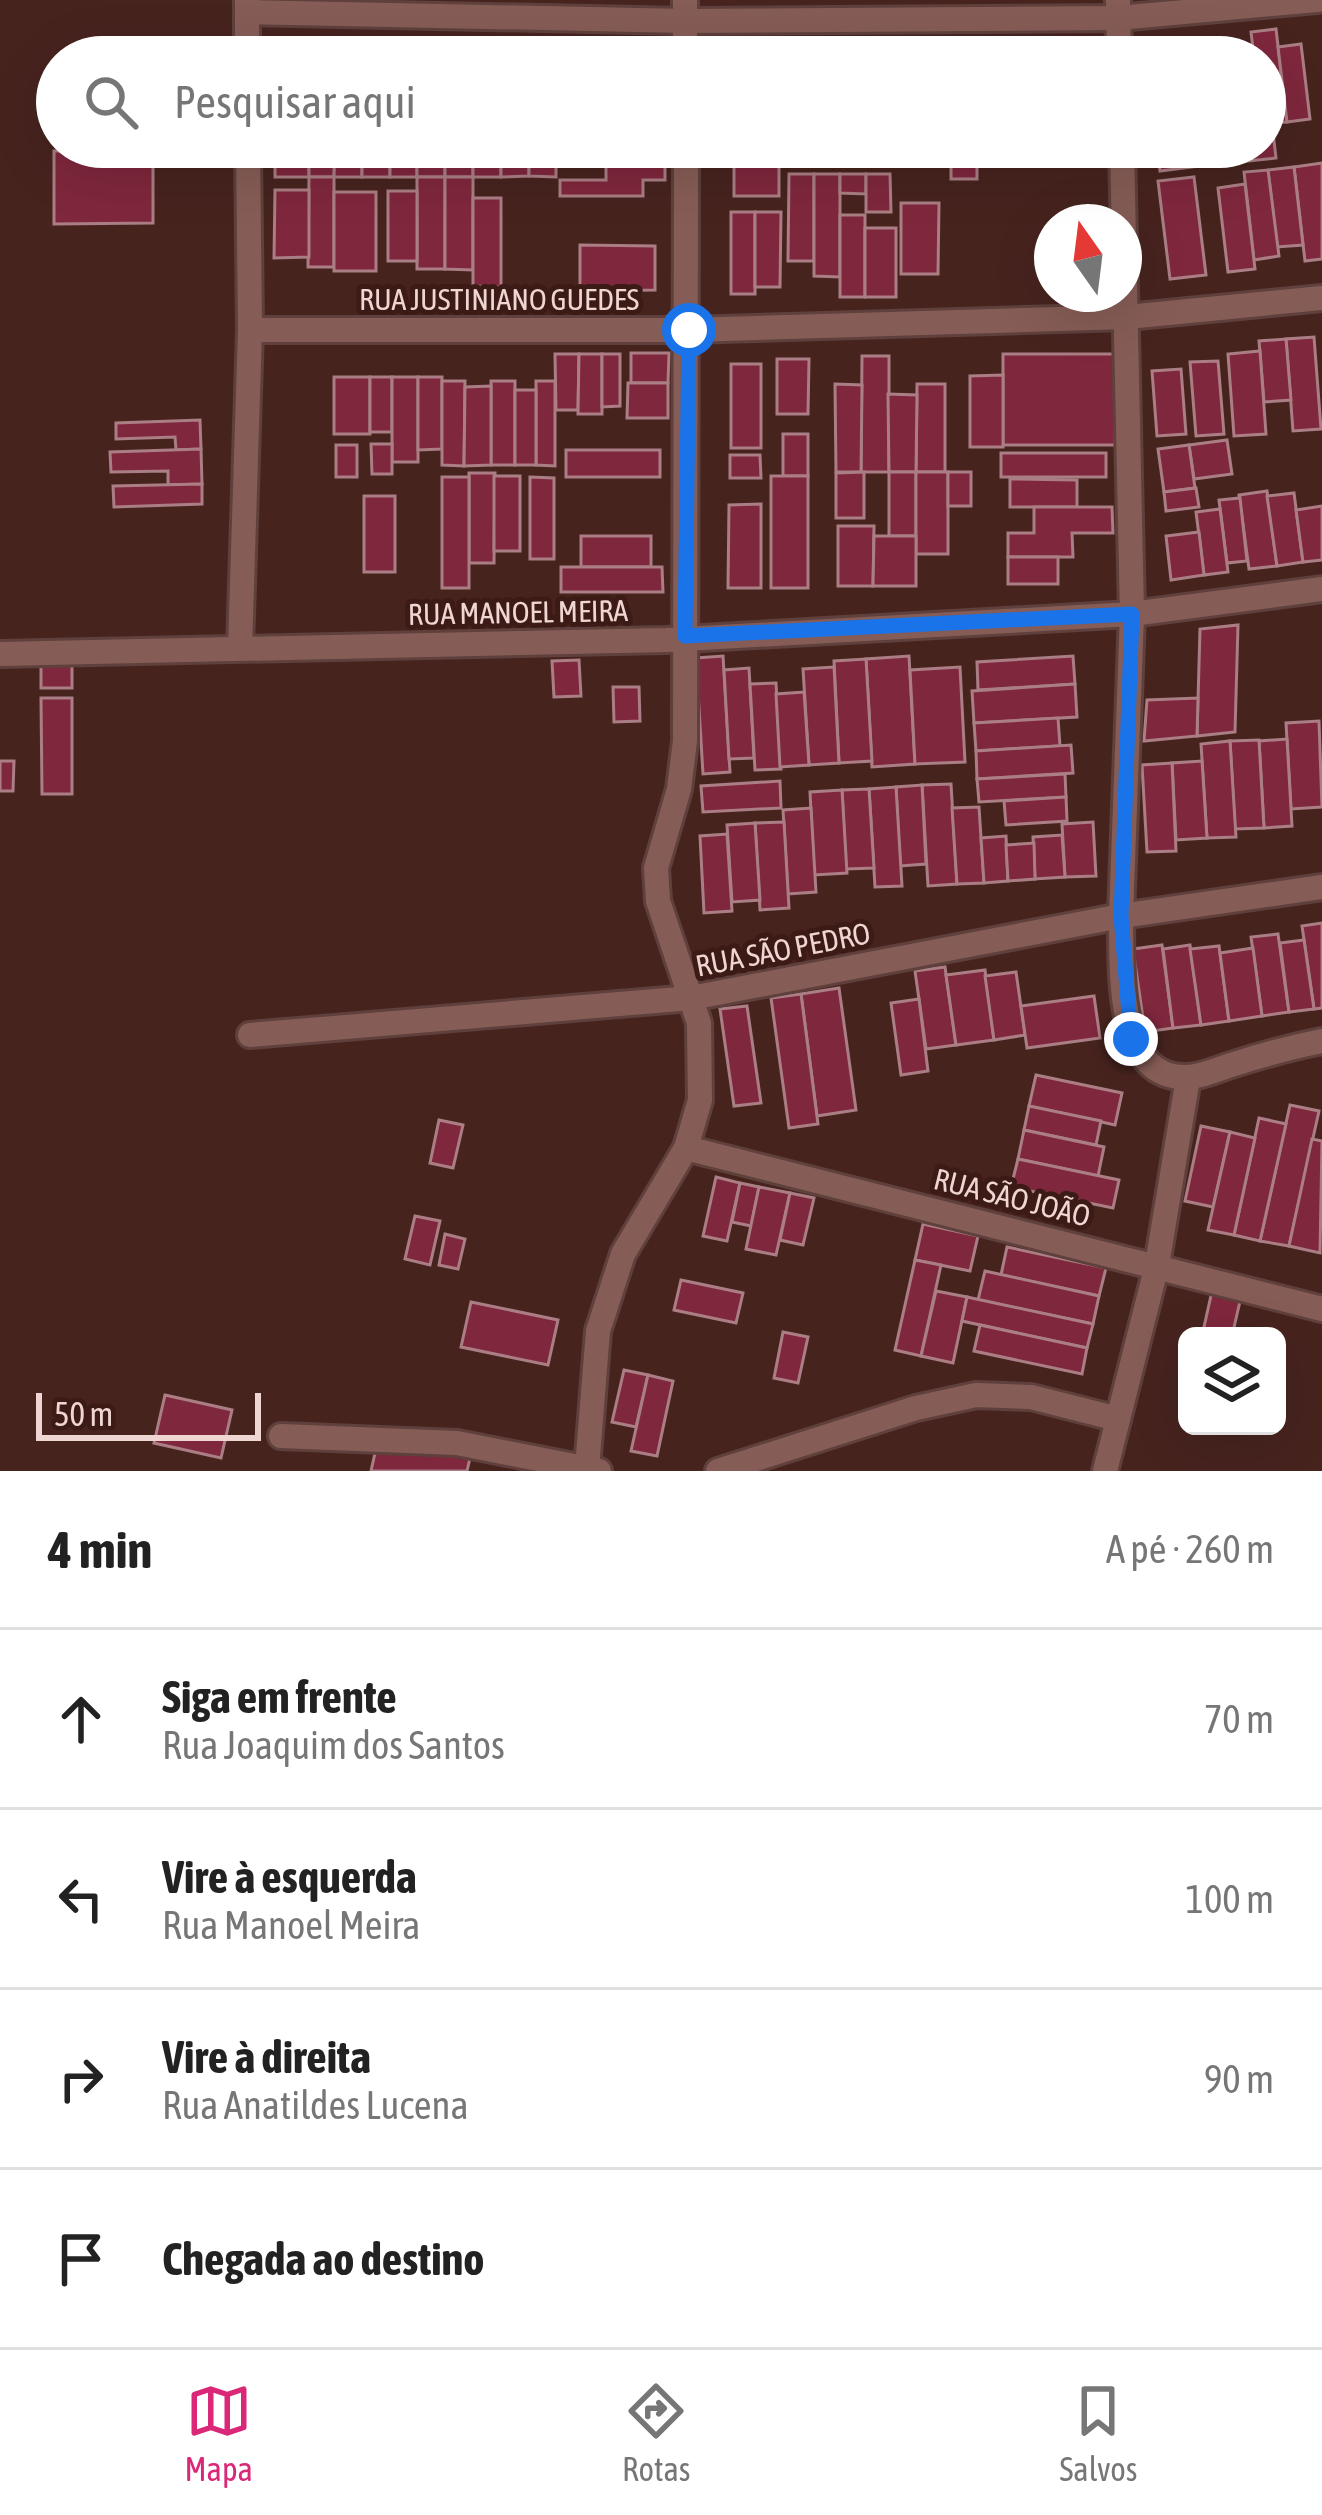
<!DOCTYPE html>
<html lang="pt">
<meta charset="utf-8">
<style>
:root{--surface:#fff;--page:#f6f6f6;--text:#222;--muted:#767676;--line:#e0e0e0;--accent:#db2777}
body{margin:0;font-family:"Asap Condensed",sans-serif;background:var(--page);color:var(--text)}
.controls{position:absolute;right:36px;bottom:36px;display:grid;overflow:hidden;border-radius:18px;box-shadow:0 12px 48px #0002}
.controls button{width:108px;height:108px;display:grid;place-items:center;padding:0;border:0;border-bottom:3px solid var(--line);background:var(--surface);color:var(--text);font:60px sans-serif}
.compass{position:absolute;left:1034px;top:204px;width:108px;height:108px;border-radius:50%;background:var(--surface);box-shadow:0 12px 48px #0002;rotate:346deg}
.scale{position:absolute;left:36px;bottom:30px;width:225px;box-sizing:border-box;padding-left:12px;border:6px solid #efd6d2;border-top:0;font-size:33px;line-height:42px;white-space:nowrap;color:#efd6d2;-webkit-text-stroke:9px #3c1a15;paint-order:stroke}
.stop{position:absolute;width:36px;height:36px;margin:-27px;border:9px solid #1a73e8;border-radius:50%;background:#fff}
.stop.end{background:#1a73e8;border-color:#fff;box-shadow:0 3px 12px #0008}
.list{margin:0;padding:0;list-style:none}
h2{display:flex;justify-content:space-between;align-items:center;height:156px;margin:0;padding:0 48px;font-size:51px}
h2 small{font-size:39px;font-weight:400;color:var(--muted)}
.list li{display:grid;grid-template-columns:78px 1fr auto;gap:36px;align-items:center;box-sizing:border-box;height:180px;padding:0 48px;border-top:3px solid var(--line)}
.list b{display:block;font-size:45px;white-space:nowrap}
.list p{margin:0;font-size:39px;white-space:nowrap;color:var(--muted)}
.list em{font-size:39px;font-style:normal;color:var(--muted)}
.icon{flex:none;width:66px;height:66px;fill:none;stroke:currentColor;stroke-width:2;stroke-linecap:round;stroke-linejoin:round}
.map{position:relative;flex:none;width:1322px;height:1471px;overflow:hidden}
.search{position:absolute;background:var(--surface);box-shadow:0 12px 48px #0002;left:36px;right:36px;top:36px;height:132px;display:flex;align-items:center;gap:30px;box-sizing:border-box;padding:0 42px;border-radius:66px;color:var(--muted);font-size:45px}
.sheet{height:876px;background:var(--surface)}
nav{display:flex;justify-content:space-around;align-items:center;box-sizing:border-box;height:168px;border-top:3px solid var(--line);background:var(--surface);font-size:33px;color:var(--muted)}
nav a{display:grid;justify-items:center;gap:6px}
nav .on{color:var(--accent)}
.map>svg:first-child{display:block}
</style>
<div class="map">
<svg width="1322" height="1471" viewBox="0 0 1322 1471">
<rect width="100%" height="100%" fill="#47231e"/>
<!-- building -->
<g fill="#7f273d" stroke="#aa7e84" stroke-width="3">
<polygon points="1276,29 1287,122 1265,124 1265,57 1254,57 1251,32"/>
<polygon points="1301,44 1310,119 1287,122 1278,47"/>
<polygon points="667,53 667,57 557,57 557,54"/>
<polygon points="1265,124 1272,124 1276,158 1228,163 1226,147 1265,147"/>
<rect x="275" y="147" width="34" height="30"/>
<polygon points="309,147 335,147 334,177 309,177"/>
<polygon points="335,147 362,147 362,177 334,177"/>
<rect x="362" y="147" width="28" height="30"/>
<rect x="390" y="147" width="27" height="30"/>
<rect x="417" y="147" width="28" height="30"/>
<rect x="445" y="147" width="28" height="30"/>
<rect x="473" y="147" width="28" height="30"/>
<polygon points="501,147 529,147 529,176 501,177"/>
<polygon points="529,147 556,147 556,177 529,176"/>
<polygon points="1157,147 1206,147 1208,165 1160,171"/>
<polygon points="54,151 153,151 153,223 54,224"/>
<rect x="951" y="153" width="26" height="26"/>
<polygon points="606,157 665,157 665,180 643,180 643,196 560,196 560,180 606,180"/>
<rect x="734" y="161" width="45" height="35"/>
<polygon points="1322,163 1322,259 1305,261 1294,167"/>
<polygon points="1294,167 1303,245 1277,247 1268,170"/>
<polygon points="1268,170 1279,256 1254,260 1244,172"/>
<polygon points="789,174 814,174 814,261 788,261"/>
<polygon points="814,174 840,174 840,277 814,276"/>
<polygon points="840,174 866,174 866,194 840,193"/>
<polygon points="866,174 890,174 891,212 866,212"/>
<polygon points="309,177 334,177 334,267 308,267"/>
<rect x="417" y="177" width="28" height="92"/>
<polygon points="445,177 473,177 473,270 445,269"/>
<polygon points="1194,177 1206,275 1170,279 1158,181"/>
<polygon points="1245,184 1255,269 1228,272 1218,188"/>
<polygon points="275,190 309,190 309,257 274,258"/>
<rect x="388" y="191" width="29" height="70"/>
<rect x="334" y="192" width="42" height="79"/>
<polygon points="473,198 501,198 501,287 473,286"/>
<polygon points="901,203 939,203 938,274 901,274"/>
<rect x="731" y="212" width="24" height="82"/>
<polygon points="755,212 781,212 780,287 755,287"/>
<rect x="840" y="215" width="25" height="82"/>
<rect x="865" y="228" width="31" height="69"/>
<polygon points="580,245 655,246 655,290 580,291"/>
<polygon points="1314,337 1321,429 1293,431 1286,339"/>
<polygon points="1286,339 1291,400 1264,402 1259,341"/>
<polygon points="1260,351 1266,434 1234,436 1228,354"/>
<polygon points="631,353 669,353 668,383 631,383"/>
<polygon points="555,354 579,354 578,410 556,410"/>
<polygon points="579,354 602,354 602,414 578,414"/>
<polygon points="602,354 620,354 620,406 602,407"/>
<polygon points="1003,354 1116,354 1115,445 1003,445"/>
<polygon points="862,356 889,356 889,472 861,472"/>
<polygon points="777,359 809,359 808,414 777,414"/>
<polygon points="1218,361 1224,434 1196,436 1190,362"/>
<rect x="731" y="364" width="30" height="84"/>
<polygon points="1181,369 1186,434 1157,436 1152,371"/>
<polygon points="1003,375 1003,447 970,447 970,376"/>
<rect x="334" y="377" width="36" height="57"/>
<rect x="370" y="377" width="22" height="55"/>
<rect x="392" y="377" width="26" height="85"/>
<polygon points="418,377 442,377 442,449 418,450"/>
<polygon points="442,381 465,381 464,466 442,465"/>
<rect x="491" y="381" width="24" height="84"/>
<polygon points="536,381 555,381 555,466 536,465"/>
<polygon points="628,383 668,383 668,418 627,418"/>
<polygon points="835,384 862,385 861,472 836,472"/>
<polygon points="917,384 945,384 945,472 916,472"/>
<polygon points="491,386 491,465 464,466 465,387"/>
<rect x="515" y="390" width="21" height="75"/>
<polygon points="888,394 917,395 916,472 889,472"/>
<polygon points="200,420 201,449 176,450 175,437 116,439 116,423"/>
<rect x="783" y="434" width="25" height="42"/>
<polygon points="1227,440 1232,474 1194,479 1189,445"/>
<polygon points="371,444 392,444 392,474 372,474"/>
<rect x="336" y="445" width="21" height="32"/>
<polygon points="1189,445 1195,488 1164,492 1158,449"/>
<polygon points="201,449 202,484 168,485 168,471 111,472 110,452"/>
<rect x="566" y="450" width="94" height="27"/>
<rect x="1001" y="453" width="105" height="24"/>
<polygon points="730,455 760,455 761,478 730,478"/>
<polygon points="864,472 864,518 836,518 836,473"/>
<rect x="889" y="472" width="27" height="64"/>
<rect x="916" y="472" width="32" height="82"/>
<rect x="948" y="472" width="23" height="34"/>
<polygon points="469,473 495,473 494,563 469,563"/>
<rect x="494" y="476" width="26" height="75"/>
<rect x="771" y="476" width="37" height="112"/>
<rect x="442" y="477" width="27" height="111"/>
<polygon points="530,477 554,478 554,559 530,559"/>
<polygon points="1010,479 1077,480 1077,507 1010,507"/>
<polygon points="202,484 202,504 114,507 113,486"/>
<polygon points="1196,488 1199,507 1166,511 1164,492"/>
<polygon points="1267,491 1277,566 1249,569 1239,495"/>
<polygon points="1294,493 1303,562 1277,566 1267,496"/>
<rect x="364" y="496" width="31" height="76"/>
<polygon points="1240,498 1247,561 1227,563 1219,500"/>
<polygon points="761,504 761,588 728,588 729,505"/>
<polygon points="1322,506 1322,560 1303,562 1296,510"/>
<polygon points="1034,507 1112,507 1113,533 1072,533 1073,557 1008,557 1008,533 1034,533"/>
<polygon points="1220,509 1228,572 1204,575 1196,512"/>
<polygon points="838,526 874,526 873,586 838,586"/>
<polygon points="1199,532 1204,575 1171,580 1166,536"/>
<rect x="581" y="536" width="70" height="31"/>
<polygon points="874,536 916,536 916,586 873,586"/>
<rect x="1008" y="557" width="50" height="27"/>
<polygon points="561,567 662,567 663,592 561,592"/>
<polygon points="1238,625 1235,732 1197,736 1200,629"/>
<polygon points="723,656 730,772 703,774 696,658"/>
<polygon points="909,656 915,764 872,767 866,659"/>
<polygon points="1073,656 1075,684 978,690 977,662"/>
<rect x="41" y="658" width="31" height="30"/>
<polygon points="866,659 872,761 839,763 834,661"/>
<polygon points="579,660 581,696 554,697 552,661"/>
<polygon points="834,667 839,763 809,765 803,669"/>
<polygon points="960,667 965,762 915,764 910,670"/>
<polygon points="749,668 754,758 729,759 724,670"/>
<polygon points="776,683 781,769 755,770 750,684"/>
<polygon points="1075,684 1077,717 974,723 972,691"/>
<polygon points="613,687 639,687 640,721 614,722"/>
<polygon points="804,692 809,765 780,767 776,694"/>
<polygon points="41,698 72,698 72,794 42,794"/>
<polygon points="1198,698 1197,736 1144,741 1147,700"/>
<polygon points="1058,718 1060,746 976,751 974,723"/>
<polygon points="1319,721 1322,807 1291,809 1286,723"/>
<polygon points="1287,739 1292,826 1264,828 1259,741"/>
<polygon points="1259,740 1264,828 1235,829 1230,741"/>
<polygon points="1230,741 1236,837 1207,838 1201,744"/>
<polygon points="1071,745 1073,773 977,779 976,751"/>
<polygon points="0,761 14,761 13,791 0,791"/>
<polygon points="1202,761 1207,838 1176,840 1172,763"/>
<polygon points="1172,763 1176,851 1147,852 1142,765"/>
<polygon points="1065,774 1066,797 979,802 977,779"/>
<polygon points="780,781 781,808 703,812 701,786"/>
<polygon points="951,784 957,884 928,886 922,785"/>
<polygon points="922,785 926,864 900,866 896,787"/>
<polygon points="896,787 902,886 875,887 869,789"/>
<polygon points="869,789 874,868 846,869 842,790"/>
<polygon points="842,790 847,873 814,875 810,792"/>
<polygon points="1066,797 1067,821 1006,825 1004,801"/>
<polygon points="979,807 984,883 957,884 952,808"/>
<polygon points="811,808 816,892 788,894 783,810"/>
<polygon points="784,822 789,908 760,910 755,823"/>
<polygon points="1093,822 1096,876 1065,877 1062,824"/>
<polygon points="755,823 760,900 732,902 727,825"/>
<polygon points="727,834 732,911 704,913 700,836"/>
<polygon points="1062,835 1065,877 1035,879 1033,837"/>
<polygon points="1006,836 1008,881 984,883 981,838"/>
<polygon points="1034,843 1035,879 1008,881 1006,845"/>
<polygon points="1322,923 1322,1008 1314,1009 1302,926"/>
<polygon points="1278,934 1289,1012 1262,1016 1251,937"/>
<polygon points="1304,940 1314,1009 1289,1012 1280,943"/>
<polygon points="1162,945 1173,1028 1145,1032 1133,949"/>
<polygon points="1190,945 1201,1025 1173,1028 1163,949"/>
<polygon points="1219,946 1229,1021 1201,1025 1190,949"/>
<polygon points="1253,948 1262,1016 1229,1021 1220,953"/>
<polygon points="945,967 956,1045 926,1049 915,971"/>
<polygon points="985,970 994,1040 956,1045 946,975"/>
<polygon points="1016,972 1025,1035 994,1040 985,976"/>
<polygon points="839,988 856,1110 817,1116 801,994"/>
<polygon points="801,994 818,1124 789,1128 771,998"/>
<polygon points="1094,996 1100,1038 1027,1048 1021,1006"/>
<polygon points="919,999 928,1071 901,1075 891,1003"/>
<polygon points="747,1006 761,1103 734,1106 720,1009"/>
<polygon points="1036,1075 1122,1093 1115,1125 1029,1106"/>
<polygon points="1290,1105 1319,1111 1289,1246 1260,1241"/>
<polygon points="1029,1106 1101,1121 1096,1145 1024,1130"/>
<polygon points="1259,1118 1286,1124 1260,1241 1234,1235"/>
<polygon points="439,1120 463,1125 453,1168 430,1163"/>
<polygon points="1201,1126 1230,1132 1213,1207 1185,1201"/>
<polygon points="1024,1130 1104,1147 1098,1176 1018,1159"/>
<polygon points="1230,1132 1255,1138 1234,1235 1208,1230"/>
<polygon points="1312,1139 1322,1141 1320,1253 1289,1246"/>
<polygon points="1018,1159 1119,1180 1113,1208 1011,1187"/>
<polygon points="716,1177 740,1183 727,1241 703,1236"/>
<polygon points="740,1183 759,1187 751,1226 732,1222"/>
<polygon points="759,1187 790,1193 776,1255 746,1249"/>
<polygon points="790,1193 814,1198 803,1245 780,1240"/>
<polygon points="415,1216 440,1221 430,1265 405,1259"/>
<polygon points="923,1224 978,1236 970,1271 915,1260"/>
<polygon points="445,1234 465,1239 458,1269 439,1265"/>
<polygon points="1007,1247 1106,1268 1099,1296 1001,1275"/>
<polygon points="915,1260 941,1265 921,1356 895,1350"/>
<polygon points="985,1271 1099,1296 1093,1324 978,1300"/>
<polygon points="681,1280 743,1293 736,1323 674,1310"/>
<polygon points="936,1291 967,1297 953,1363 921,1356"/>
<polygon points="1212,1291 1241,1297 1232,1336 1202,1336"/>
<polygon points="967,1297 1093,1324 1087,1348 962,1321"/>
<polygon points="471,1302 558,1320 548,1365 461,1347"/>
<polygon points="980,1325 1087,1348 1082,1374 974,1351"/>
<polygon points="783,1332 808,1337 798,1383 774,1378"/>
<polygon points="624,1370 648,1375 636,1427 612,1422"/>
<polygon points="648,1375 673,1381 657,1456 631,1451"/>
<polygon points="165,1395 232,1410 221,1458 154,1443"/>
<polygon points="378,1440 470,1458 467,1471 371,1471"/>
</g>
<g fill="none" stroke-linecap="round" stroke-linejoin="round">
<defs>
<g id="minor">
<polyline points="247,0 247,57"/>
<polyline points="685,0 685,57"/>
<polyline points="1118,0 1119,57"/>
<polyline points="247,12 685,21 1118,18 1317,0"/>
<path d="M1122 147 1132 614 1121 916C1122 965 1114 1080 1187 1077 1201 1077 1218 1069 1231 1065 1262 1055 1291 1047 1322 1041"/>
<polyline points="250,330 689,330 1127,317 1322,298"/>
<polyline points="240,648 250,330 248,147"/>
<polyline points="0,654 666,640 1132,614 1322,589"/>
<polyline points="250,1035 691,998 1121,916 1322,887"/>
<polyline points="686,1148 1322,1309"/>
<polyline points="281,1436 457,1443 599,1471"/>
<polyline points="587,1468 598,1331 623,1254 686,1148 700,1100 699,1023 658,901 656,868 679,789 685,741 686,147"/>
<polyline points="718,1471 916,1408 976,1395 1031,1397 1118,1419"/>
<polyline points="1105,1471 1157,1265 1188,1078"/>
</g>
</defs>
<!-- minor casing -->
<use href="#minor" stroke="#5f403c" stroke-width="30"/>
<!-- minor -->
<use href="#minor" stroke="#865d56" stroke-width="24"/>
</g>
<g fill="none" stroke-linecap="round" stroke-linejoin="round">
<!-- route -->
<polyline stroke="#1a73e8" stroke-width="15" points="689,330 685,636 1132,614 1121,916 1131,1039"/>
</g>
<g text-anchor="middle" stroke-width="10" stroke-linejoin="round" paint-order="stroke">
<!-- street labels -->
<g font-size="30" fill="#efd6d2" stroke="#3c1a15">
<text x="499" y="310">RUA JUSTINIANO GUEDES</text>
<text transform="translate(518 613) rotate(-1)" y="10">RUA MANOEL MEIRA</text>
<text transform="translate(783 950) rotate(-11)" y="10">RUA SÃO PEDRO</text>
<text transform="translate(1012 1198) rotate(14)" y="10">RUA SÃO JOÃO</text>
</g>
</g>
</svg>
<div class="controls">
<button><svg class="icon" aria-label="layers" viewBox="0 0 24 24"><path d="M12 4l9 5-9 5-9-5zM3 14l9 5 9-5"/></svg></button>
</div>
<svg class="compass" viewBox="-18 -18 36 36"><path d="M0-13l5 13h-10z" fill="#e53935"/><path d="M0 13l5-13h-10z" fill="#767676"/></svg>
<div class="scale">50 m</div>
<div class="stop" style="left:689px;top:330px"></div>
<div class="stop end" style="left:1131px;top:1039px"></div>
<div class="search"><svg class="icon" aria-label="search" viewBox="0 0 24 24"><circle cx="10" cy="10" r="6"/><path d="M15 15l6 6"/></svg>Pesquisar aqui</div>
</div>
<section class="sheet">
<h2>4 min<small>A pé · 260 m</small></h2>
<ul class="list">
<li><svg class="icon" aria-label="ahead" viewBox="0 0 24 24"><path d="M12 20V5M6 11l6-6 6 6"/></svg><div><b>Siga em frente</b><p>Rua Joaquim dos Santos</p></div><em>70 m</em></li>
<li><svg class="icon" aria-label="left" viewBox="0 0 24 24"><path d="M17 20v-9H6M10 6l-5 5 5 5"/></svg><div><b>Vire à esquerda</b><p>Rua Manoel Meira</p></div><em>100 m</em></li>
<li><svg class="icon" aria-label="right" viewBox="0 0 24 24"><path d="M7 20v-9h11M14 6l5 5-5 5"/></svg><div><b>Vire à direita</b><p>Rua Anatildes Lucena</p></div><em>90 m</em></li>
<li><svg class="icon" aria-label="arrive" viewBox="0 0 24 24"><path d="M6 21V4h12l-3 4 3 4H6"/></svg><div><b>Chegada ao destino</b></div></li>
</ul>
</section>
<nav>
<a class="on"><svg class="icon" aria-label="map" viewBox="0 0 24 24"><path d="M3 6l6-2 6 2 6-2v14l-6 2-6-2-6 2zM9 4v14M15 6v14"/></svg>Mapa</a>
<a><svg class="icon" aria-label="directions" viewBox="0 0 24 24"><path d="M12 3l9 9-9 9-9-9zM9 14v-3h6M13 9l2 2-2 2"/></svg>Rotas</a>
<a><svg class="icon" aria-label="saved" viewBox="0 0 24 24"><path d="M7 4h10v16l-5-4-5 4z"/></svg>Salvos</a>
</nav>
